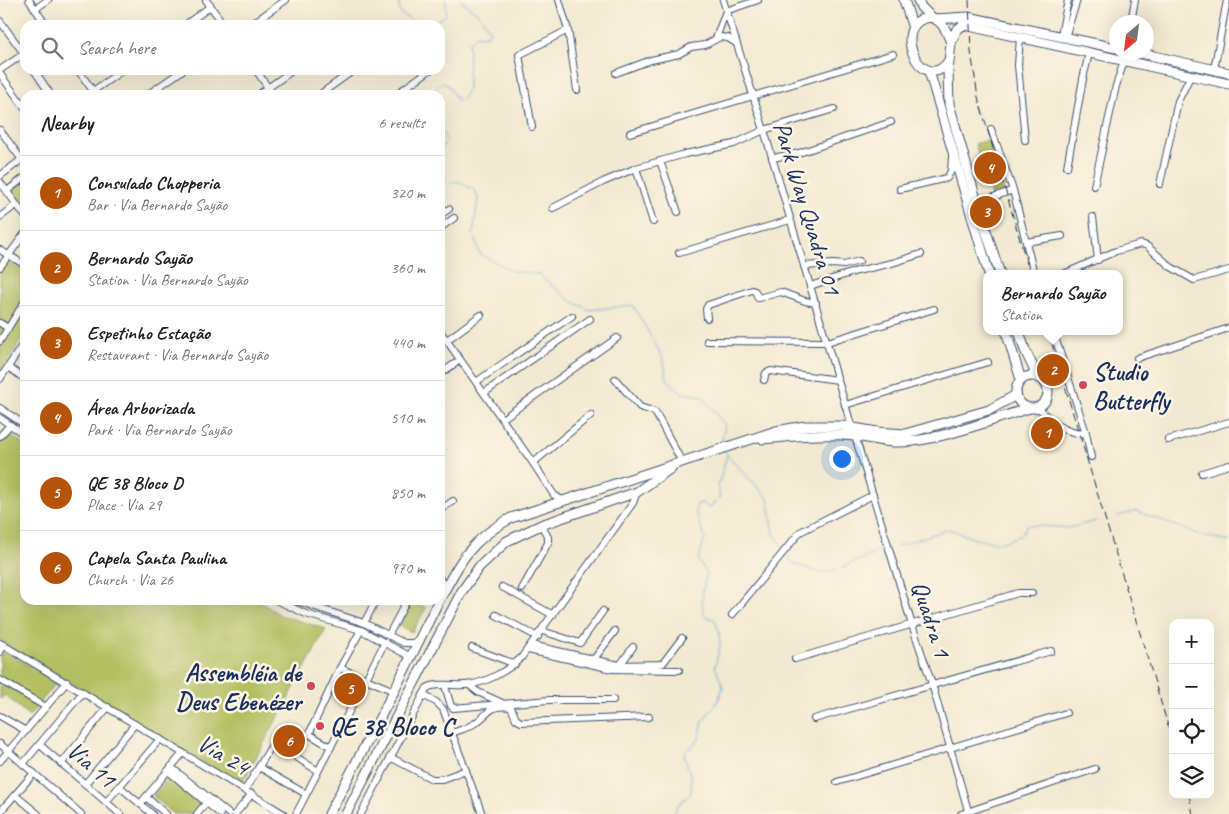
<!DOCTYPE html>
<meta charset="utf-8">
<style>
:root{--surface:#fff;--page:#f6f6f6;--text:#202124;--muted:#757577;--line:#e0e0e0;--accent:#b45309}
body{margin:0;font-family:Caveat,sans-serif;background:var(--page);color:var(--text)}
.controls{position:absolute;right:15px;bottom:15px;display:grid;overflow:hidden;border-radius:10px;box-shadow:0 5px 20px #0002}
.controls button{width:45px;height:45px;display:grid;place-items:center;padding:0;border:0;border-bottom:1px solid var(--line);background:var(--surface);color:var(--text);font:25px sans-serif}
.compass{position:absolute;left:1109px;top:15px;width:45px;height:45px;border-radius:50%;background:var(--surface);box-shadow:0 5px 20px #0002;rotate:208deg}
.you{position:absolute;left:841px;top:458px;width:18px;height:18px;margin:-12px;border:4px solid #fff;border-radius:50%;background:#1a73e8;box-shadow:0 0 0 8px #1a73e833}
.badge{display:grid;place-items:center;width:32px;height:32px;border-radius:50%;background:var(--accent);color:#fff;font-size:16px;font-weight:700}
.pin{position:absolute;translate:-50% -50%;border:2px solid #fff;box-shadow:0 1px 5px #0006}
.popup{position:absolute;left:983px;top:270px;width:140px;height:65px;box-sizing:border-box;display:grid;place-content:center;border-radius:10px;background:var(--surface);filter:drop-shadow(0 1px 4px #0005);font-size:16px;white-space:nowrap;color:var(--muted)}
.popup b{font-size:19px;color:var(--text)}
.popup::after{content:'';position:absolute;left:50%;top:100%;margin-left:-10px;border:10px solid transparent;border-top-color:var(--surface)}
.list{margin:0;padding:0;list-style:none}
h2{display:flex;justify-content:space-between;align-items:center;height:65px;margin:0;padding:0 20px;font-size:21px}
h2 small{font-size:16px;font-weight:400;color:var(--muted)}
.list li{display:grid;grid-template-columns:32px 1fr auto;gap:15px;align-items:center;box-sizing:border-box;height:75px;padding:0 20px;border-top:1px solid var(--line)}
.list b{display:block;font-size:19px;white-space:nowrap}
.list p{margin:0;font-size:16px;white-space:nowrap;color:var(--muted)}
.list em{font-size:16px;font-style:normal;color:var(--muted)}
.icon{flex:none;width:28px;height:28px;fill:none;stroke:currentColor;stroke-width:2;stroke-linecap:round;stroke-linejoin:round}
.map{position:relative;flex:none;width:1229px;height:814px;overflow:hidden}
.search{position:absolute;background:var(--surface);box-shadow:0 5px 20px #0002;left:20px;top:20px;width:425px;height:55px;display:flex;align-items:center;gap:12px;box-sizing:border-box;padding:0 18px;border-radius:15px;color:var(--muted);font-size:19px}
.panel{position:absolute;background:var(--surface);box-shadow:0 5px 20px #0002;left:20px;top:90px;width:425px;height:515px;border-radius:15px}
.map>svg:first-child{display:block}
</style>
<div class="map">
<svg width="1229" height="814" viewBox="0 0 1229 814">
<rect width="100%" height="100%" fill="#fcf5e5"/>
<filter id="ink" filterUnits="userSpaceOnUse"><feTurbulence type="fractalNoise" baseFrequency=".02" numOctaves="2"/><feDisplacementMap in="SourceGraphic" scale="10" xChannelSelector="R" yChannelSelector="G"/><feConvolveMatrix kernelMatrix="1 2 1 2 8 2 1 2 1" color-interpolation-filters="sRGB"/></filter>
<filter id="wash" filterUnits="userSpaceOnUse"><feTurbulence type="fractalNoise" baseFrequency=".0096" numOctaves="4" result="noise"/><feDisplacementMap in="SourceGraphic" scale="20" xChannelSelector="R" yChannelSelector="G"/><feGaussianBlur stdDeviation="1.12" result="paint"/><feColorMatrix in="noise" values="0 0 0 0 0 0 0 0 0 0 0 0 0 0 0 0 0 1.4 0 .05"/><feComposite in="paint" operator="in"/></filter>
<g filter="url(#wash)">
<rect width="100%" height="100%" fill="#f2ead0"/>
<!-- green -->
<g fill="#b3c062" stroke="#677860">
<polygon points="989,140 1004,191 991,195 975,144"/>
<polygon points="25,181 25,213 10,193"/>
<polygon points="6,260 25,273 25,334 0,373 0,272"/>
<polygon points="4,431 25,445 25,600 258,600 280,615 326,629 241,785 0,640 0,439"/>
<polygon points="411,601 426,608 412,632 399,626"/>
<polygon points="0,649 57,682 29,716 5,695 0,699"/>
<polygon points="169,777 201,804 193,814 174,814 153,796"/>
</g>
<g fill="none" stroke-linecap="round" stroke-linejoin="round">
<!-- stream -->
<g stroke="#76a7e1" stroke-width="1">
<path d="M398 0 400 13C418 26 428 27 446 15V0"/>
<polyline points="429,95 442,82 447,84 457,100 463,99 468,88 469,43 476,35 486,36 490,31 480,15 460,0"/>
<polyline points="440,128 447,142 442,147 440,147"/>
<polyline points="440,181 460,182 475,191 478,198 473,235 480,254 512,271 538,274 571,301 590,310 633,305 663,358 667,379 682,393 702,396 725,425 722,440 724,445"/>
<polyline points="727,455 768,498 774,534 784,549"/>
<polyline points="1118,516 1136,511 1200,535 1229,541"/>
<polyline points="897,546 949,529 975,539 1000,543 1021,535 1027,525 1069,528 1096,521"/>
<polyline points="786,552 792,563 820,573 838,569 883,550"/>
<path d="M674 814 677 806 691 793V777L684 755 686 751 699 740 703 721 718 701 723 687 715 666 720 646 719 632 715 620 704 615C700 601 703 586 707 573L698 561 705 538 695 511 698 504 702 503 709 508 720 497 718 486 727 455 726 452"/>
</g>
</g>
</g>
<g filter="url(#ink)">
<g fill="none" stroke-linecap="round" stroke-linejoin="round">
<defs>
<g id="minor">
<polyline points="29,0 46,25"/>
<polyline points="206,0 224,25"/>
<polyline points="723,0 764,130 852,428"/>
<polyline points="35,9 48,0"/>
<polyline points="0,21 25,55"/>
<polyline points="1131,22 1135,0"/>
<polyline points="185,25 211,6"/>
<polyline points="250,25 286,0"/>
<polyline points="568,30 577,90"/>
<polyline points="1061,35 1068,0"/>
<polyline points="1020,37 1018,65 1025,140"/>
<polyline points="1065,37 1077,0"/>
<polyline points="716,38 726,11 758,0"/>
<polyline points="0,70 25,53"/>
<polyline points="34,70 51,95"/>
<polyline points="78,70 96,95"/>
<polyline points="256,70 273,95"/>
<polyline points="1214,70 1227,0"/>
<polyline points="616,73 651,60 679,54 691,47 705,45 720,37 728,38 736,43"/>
<polyline points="0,74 25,108"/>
<polyline points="93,91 123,70"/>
<polyline points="147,95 183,70"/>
<polyline points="258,95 293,70"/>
<polyline points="319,95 354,70"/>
<polyline points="395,95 430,70"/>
<polyline points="532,127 519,55 568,30 559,0"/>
<polyline points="991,129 1013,190 1034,274"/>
<polyline points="0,130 22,160"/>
<polyline points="630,133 893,54"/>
<polyline points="772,158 799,153 891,122"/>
<polyline points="660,161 678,212"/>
<polyline points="1067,167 1083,79 1089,53"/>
<polyline points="636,168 653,222"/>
<polyline points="0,176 25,157"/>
<polyline points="0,182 25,216"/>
<polyline points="1160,184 1178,101 1191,75"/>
<polyline points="1094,186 1116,86 1124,61"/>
<polyline points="900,189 947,178 951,171 952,157"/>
<polyline points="7,191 25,177"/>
<polyline points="977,203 1013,190"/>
<polyline points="553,208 603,182 636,168 685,154 734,144 764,130 834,109"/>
<polyline points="440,215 449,209"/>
<polyline points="0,217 16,205"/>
<polyline points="1093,217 1098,260"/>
<polyline points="440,228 454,218"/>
<polyline points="1026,242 1062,236"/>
<polyline points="0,250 25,265"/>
<polyline points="679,253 790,220"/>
<polyline points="804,266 833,264 844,265 859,261"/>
<polyline points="0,267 25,233"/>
<polyline points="1064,274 1116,251 1141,244 1147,246 1171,267 1194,280 1229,270"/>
<polyline points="810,286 857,271 892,263 921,254"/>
<polyline points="707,318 706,309 708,305 752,290 755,291 758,298 781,292 805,301 816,303"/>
<polyline points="0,323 8,328"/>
<polyline points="440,331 533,463 554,495 562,500"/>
<polyline points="1053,331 1086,433 1091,457"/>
<polyline points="447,340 481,315"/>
<polyline points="0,341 25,301"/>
<polyline points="707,341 827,342 934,309"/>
<polyline points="1137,358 1229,328"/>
<polyline points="8,367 25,379"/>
<polyline points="440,374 460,360"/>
<polyline points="0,379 25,341"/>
<polyline points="615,379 640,407 655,412 682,462"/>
<polyline points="764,380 766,373 771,371 838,380"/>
<polyline points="476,382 572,316"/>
<polyline points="484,393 590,319"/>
<polyline points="845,405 988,362"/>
<path d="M1038 407C1049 420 1068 436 1086 433"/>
<polyline points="0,408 25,425"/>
<polyline points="0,418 25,435"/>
<polyline points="502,419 617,338"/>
<polyline points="0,436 10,425"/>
<polyline points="855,436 912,625 932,684 969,814"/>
<polyline points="1168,440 1229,422"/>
<polyline points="533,463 591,415"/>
<polyline points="1202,473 1229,465"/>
<polyline points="440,510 453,501"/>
<polyline points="440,579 445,588"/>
<polyline points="502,587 553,615"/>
<polyline points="522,589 548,543 548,537 541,525"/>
<polyline points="276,600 306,614 361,630 411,657"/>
<polyline points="294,600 364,623 404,643 413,643 419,639"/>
<polyline points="496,615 538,637"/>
<polyline points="732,615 800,532 873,495"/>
<polyline points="364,623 376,600"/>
<polyline points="542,631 580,643 603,611"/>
<polyline points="388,636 407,600"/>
<polyline points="0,643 284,814"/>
<polyline points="532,645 605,662 620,665 659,664 663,663 682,638"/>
<polyline points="472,648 515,664"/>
<polyline points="528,650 612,669 679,670"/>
<polyline points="0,652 4,645"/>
<polyline points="594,659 615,631"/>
<polyline points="795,659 1018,593 1032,593"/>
<polyline points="620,665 633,647"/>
<polyline points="340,668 394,691"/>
<polyline points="0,680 46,707"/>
<polyline points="469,685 478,692 502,703"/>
<polyline points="445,686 451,706 453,708 549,700 613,700"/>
<polyline points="423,695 436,702 443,709 482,814"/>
<polyline points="0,716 26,731"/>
<polyline points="814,719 1051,651"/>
<path d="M452 733C460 730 468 728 475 723 490 714 488 704 511 707L516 719 521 722 649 717"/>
<polyline points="0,744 81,814"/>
<polyline points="40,745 120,814"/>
<polyline points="331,747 309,734 340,668 361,630"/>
<polyline points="390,757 432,779 442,779 466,770"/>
<polyline points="0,761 67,682"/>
<polyline points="23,764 83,692"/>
<polyline points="61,764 108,707"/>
<polyline points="171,767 229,814"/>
<polyline points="259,767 306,794"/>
<polyline points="168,771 220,814"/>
<polyline points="837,782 1066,713"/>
<polyline points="85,784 135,724"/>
<polyline points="119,786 152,814"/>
<polyline points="245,790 272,745 279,746 318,771"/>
<polyline points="15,795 38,814"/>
<polyline points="146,797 166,814"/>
<polyline points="106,802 160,739"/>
<polyline points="140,804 183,753"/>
<polyline points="0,812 34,773"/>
<polyline points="197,814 206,803"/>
<polyline points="235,814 252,794"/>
<polyline points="296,814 385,642"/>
<path d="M361 814 427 688C437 682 454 686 465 685 485 684 507 671 521 658L633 503 637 492"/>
<polyline points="961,814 1095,769"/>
</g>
<g id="major">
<polyline points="904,0 913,28"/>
<polyline points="918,0 921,7 931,17"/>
<polyline points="935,19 968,17 1116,48"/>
<polyline points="1136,52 1229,73"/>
<path d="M948 62C922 97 887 21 931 17 943 21 947 32 951 43"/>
<polyline points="929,71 989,274"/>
<polyline points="1000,274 977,203 949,104 948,71 951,43 956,31 959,28 963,25 969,26 1229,84"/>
<polyline points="1006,331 1021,380"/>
<polyline points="1019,331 1025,350 1038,378"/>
<circle cx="1032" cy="392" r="16"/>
<path d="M763 439C794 436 825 433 855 436 871 438 885 443 901 442 942 440 990 420 1030 408"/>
<path d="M440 599C461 559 471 540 511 518L776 431 805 426H842L877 432 905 434 989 410 1016 395"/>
<polyline points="329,814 394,691 439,600"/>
<polyline points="346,814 462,591 479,567 507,541 541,525 637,492 671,468"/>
</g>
</defs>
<!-- minor casing -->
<use href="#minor" stroke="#3b4b6f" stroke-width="8"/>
<!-- major casing -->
<use href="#major" stroke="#3b4b6f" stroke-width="11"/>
<!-- minor -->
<use href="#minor" stroke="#fff" stroke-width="6"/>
<!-- major -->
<use href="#major" stroke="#fff" stroke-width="9"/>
<!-- rail -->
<g stroke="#1b2f5e" stroke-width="1" stroke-dasharray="8 4" stroke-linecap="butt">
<polyline points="969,0 971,52 978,97 1030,274"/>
<polyline points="1048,331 1173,742"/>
<polyline points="1189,795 1193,814"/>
</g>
</g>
</g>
<!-- markers -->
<g fill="#d1495b" stroke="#fcf5e5" stroke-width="2">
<circle cx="1083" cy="385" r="5"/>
<circle cx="311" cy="686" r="5"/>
<circle cx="320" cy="726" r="5"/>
</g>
<g text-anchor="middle" stroke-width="5" stroke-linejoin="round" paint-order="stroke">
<!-- street labels -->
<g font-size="25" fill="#1b2f5e" stroke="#fcf5e5">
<text transform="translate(808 208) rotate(73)" y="9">Park Way Quadra 01</text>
<text transform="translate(932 619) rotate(72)" y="9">Quadra 1</text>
<text transform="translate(224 754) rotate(31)" y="9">Via 24</text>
<text transform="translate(92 764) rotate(41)" y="9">Via 11</text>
</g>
<!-- poi labels -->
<g font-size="25" font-weight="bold" fill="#1b2f5e" stroke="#fcf5e5" text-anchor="start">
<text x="1093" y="380">Studio<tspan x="1093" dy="29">Butterfly</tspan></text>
<text x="301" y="681" text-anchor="end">Assembléia de<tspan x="301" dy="29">Deus Ebenézer</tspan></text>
<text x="330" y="735">QE 38 Bloco C</text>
</g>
</g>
</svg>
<div class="controls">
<button>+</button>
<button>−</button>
<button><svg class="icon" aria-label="locate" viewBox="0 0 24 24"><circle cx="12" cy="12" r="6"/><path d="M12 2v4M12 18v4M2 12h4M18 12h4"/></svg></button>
<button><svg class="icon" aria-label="layers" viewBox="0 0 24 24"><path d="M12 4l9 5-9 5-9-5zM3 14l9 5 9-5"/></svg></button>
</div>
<svg class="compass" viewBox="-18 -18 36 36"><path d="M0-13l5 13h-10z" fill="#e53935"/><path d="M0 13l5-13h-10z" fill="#757577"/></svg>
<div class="you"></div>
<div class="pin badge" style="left:1047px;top:433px">1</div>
<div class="pin badge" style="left:1053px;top:370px">2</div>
<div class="popup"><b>Bernardo Sayão</b>Station</div>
<div class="pin badge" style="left:986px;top:212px">3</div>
<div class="pin badge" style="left:990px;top:168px">4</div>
<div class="pin badge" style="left:350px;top:689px">5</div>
<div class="pin badge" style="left:289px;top:741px">6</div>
<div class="search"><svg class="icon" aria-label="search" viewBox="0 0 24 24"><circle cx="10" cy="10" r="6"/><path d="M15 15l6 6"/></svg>Search here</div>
<section class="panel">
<h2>Nearby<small>6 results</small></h2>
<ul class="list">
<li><span class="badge">1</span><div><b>Consulado Chopperia</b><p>Bar · Via Bernardo Sayão</p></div><em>320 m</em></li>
<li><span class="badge">2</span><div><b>Bernardo Sayão</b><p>Station · Via Bernardo Sayão</p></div><em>360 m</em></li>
<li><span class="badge">3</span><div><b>Espetinho Estação</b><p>Restaurant · Via Bernardo Sayão</p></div><em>440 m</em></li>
<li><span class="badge">4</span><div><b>Área Arborizada</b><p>Park · Via Bernardo Sayão</p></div><em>510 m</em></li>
<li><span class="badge">5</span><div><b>QE 38 Bloco D</b><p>Place · Via 29</p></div><em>850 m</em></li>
<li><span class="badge">6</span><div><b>Capela Santa Paulina</b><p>Church · Via 26</p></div><em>970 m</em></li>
</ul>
</section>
</div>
